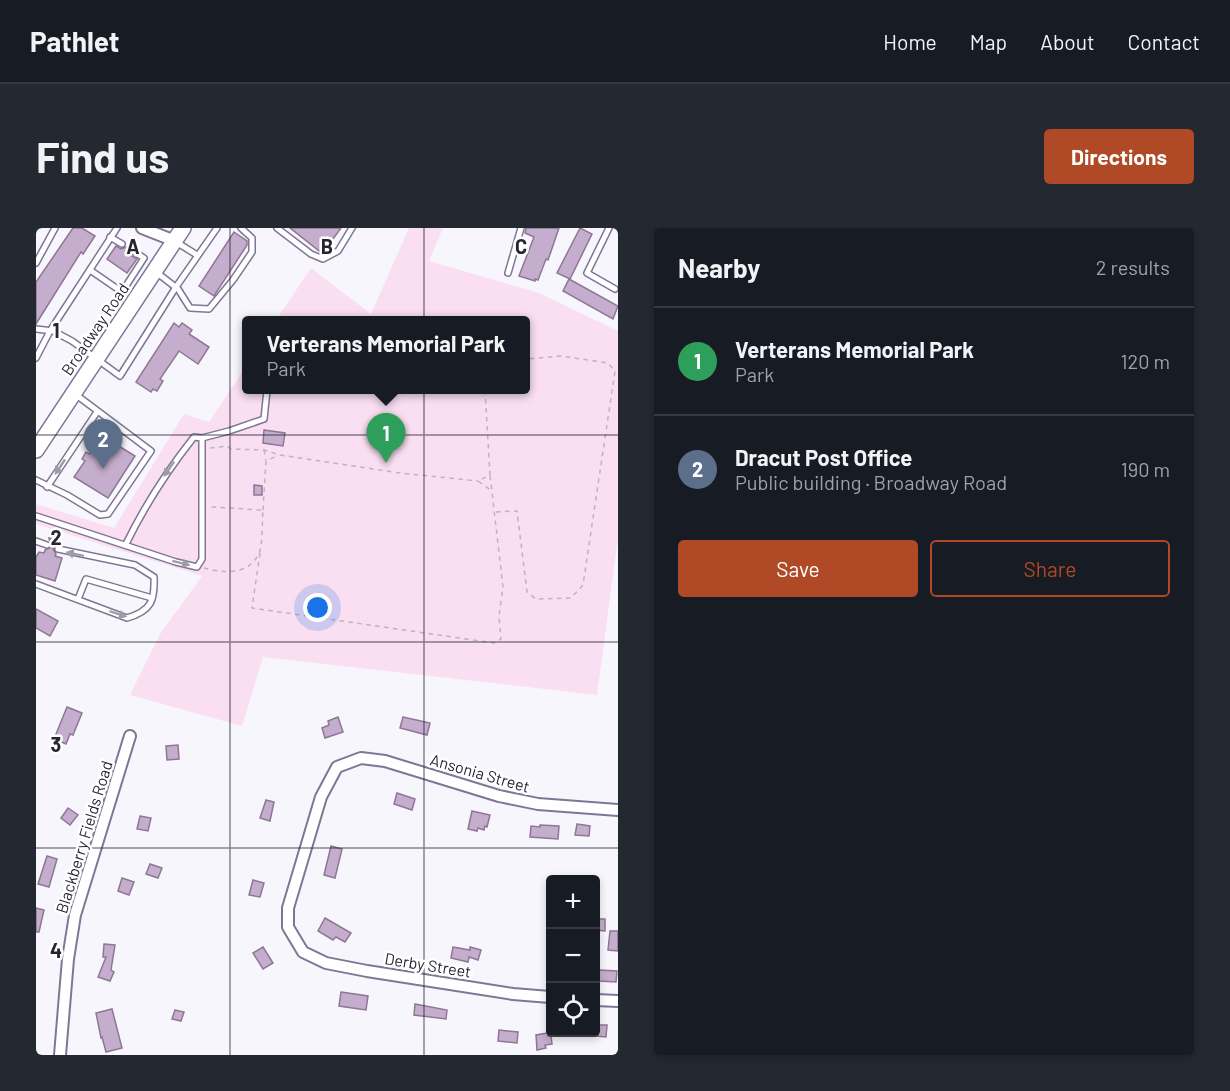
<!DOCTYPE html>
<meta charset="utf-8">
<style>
:root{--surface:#171b24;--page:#242831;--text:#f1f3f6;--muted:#9ea1a6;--line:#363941;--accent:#b04926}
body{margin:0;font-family:Barlow,sans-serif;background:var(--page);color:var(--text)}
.controls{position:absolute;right:18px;bottom:18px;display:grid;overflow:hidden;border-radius:6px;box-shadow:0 3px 9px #0003}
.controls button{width:54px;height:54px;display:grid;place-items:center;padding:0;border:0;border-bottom:2px solid var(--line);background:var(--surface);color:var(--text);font:30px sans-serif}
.you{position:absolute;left:282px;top:380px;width:21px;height:21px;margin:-15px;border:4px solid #fff;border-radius:50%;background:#1a73e8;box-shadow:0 0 0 9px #1a73e833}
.badge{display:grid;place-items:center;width:39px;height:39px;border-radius:50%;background:var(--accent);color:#fff;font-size:20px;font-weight:700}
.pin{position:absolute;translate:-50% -50px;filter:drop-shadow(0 2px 3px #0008)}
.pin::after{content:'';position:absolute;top:32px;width:21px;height:18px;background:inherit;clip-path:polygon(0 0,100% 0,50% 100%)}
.popup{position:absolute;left:206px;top:88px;width:288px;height:78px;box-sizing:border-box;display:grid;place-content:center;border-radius:6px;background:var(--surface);filter:drop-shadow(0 2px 4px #0005);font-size:20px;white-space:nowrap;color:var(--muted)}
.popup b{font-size:22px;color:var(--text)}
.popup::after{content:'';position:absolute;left:50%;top:100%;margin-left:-12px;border:12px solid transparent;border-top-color:var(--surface)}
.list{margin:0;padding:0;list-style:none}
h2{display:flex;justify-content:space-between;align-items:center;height:78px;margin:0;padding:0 24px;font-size:26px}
h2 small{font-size:20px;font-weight:400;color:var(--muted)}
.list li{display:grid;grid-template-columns:39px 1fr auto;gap:18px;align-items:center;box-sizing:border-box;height:108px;padding:0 24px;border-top:2px solid var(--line)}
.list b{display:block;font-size:22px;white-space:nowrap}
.list p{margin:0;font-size:20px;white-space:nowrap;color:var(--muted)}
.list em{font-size:20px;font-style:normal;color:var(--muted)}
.actions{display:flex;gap:12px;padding:18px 24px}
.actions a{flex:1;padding:14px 0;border:2px solid var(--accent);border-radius:6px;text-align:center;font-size:21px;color:var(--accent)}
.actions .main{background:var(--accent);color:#fff}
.icon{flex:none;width:33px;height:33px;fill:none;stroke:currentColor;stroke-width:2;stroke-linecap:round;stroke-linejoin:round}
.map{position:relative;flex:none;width:582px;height:827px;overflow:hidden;border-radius:6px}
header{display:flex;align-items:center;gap:36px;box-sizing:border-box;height:84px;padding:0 30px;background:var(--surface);border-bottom:2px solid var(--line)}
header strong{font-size:28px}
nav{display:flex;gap:33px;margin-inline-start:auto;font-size:21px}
.intro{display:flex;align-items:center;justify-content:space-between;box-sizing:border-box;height:144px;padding:0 36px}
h1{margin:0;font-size:42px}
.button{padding:15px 27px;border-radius:6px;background:var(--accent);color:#fff;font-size:21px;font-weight:700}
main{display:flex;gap:36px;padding:0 36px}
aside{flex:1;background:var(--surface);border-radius:6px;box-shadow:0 3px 9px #0003}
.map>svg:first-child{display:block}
</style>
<header>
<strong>Pathlet</strong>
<nav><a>Home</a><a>Map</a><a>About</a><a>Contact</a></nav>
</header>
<div class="intro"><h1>Find us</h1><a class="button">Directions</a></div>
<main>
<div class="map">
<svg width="582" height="827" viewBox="0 0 582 827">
<rect width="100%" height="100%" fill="#f8f6fd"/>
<!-- green -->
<polygon fill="#fadef1" points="373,0 407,0 393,33 503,65 582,103 582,310 561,467 227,429 206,498 94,467 124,406 166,348 0,296 0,276 78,300 148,186 173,194 210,138 210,162 490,162 490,92 240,92 275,40 335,86"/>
<!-- building -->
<g fill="#c5aecd" stroke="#8d7794" stroke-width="1.5">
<polygon points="37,0 46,0 59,8 47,26 45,24 0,96 0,54"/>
<polygon points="254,0 305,0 291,19 291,23 287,26"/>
<polygon points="490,0 523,0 512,32 510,31 502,52 499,51 499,53 483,48 498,9 489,5"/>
<polygon points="544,0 556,6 534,51 521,45"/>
<polygon points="198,4 211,13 211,17 178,68 163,58"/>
<polygon points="80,18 85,21 90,19 91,25 101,31 91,45 71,31"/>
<polygon points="533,51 582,78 577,91 527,63"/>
<polygon points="138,95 143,99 146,95 156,102 153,106 173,119 162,136 143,123 124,151 127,153 121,163 117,161 115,164 100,154"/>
<polygon points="228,202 249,205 247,218 227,215"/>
<polygon points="65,207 99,228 72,270 38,249 49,233 46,231 50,224 53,226"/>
<polygon points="218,257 226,258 226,267 218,267"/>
<polygon points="13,310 24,313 17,321 20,326 19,328 26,330 19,353 0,347 0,329 3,324 8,325 9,322 15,319"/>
<polygon points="0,381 22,393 14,408 0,400"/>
<polygon points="31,479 46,485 37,507 34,506 30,516 18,511"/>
<polygon points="302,489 307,504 289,510 286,500 293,497 292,493"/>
<polygon points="367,489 394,495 391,507 364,500"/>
<polygon points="142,517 143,531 131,532 130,518"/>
<polygon points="361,565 379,571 376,582 358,576"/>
<polygon points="230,572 238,574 234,593 224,590"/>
<polygon points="32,580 42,587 34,597 25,590"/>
<polygon points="436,583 454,587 451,599 449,598 448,602 442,600 441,603 432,601"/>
<polygon points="104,588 115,590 112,603 101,601"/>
<polygon points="541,596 554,598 553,608 539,607"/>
<polygon points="504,597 523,598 522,611 494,609 495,598 504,599"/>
<polygon points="295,618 306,621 299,650 288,647"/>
<polygon points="11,628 21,631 13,659 2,656"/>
<polygon points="114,636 126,640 122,650 110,646"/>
<polygon points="86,650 98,654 93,667 82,663"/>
<polygon points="217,652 228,655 224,669 213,667"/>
<polygon points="0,680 8,682 3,704 0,704"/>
<polygon points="289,690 315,705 309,714 300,709 297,712 282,703"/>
<polygon points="560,691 569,691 569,703 560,702"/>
<polygon points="574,703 582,703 582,723 572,722"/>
<polygon points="68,716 79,717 75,742 78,744 74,753 62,749 70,729 67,729"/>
<polygon points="227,719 237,735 227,741 217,725"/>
<polygon points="417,719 434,722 434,719 445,722 442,732 433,729 432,734 415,730"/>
<polygon points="563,742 581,743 580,754 563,753"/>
<polygon points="305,764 332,768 330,782 303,778"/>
<polygon points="379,776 411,782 410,791 378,787"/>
<polygon points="76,781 86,820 70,824 66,809 65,810 60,785"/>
<polygon points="139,782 148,784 145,793 136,791"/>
<polygon points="560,797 571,797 570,809 560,808"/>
<polygon points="463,802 482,804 481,815 462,813"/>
<polygon points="512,805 512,808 515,807 516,816 509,817 510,820 501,822 500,807"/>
</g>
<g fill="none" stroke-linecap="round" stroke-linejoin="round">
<defs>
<g id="service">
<polyline points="241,0 275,26 287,31 302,23 316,0"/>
<polyline points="573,0 551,45 579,61"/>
<polyline points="74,9 86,16"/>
<polyline points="140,14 161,27"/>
<polyline points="0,35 19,0"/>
<polyline points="54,42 86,64 108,30 94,21"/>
<polyline points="120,44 142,61 154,80 173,81 197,52 216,24 216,10 205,0"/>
<polyline points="472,45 485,0"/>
<polyline points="0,101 17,103 36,113 84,148 140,59 181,0"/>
<polyline points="0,130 14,103 81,0"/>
<polyline points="166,210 193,203 228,191 231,162"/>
<polyline points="0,252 31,267 64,287 72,286 115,223 39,166"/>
<polyline points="11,259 61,184"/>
<path d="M0 288 140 334 161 339 166 331V210L158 209C131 243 109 277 90 316"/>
<polyline points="0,313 11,317"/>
<path d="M0 356 91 390C115 383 119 373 118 349L99 337 22 321"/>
<polyline points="42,371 50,351 116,370"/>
</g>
<g id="minor">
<polyline points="106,0 139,13"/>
<polyline points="514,769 477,766 331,743 290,735 267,724 252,699 252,680 285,569 301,539 325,530 349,533 463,568 502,576 582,582"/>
<polyline points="560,772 582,773"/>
<polyline points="24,827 32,731 39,687 94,508"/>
</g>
<polyline id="secondary" points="0,222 147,0"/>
</defs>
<!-- service casing -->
<use href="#service" stroke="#7f7697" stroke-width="8"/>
<!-- minor casing -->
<use href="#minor" stroke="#7f7697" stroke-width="14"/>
<!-- secondary casing -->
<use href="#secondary" stroke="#7f7697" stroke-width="18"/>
<!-- path -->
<g stroke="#b9b6bf" stroke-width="1.5" stroke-dasharray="4.5 4.5" stroke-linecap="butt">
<polyline points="449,162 454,247 442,253 456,263"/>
<polyline points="174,220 191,218 195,221 228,222 244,227 364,245 442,253"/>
<polyline points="228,222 230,232"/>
<polyline points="227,282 230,233 243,227"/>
<polyline points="460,284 481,283 491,364 500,371 535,370 547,357 579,143 572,135 525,128 490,131"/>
<polyline points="224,325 216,380 458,415 465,411 463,388 467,359 454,247"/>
<path d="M168 340C187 345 213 348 223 325 227 317 226 292 227 282L174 279"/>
</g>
<!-- service -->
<use href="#service" stroke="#fff" stroke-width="5"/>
<!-- minor -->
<use href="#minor" stroke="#fff" stroke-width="10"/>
<!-- secondary -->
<use href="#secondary" stroke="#fff" stroke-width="15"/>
</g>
<!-- one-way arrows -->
<defs><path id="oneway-solid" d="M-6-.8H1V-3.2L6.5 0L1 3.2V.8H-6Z" transform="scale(1.5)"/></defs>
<g fill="#9e9da3">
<use href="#oneway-solid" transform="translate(24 239) rotate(124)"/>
<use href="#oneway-solid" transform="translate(133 241) rotate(125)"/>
<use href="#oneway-solid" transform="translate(39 326) rotate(-168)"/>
<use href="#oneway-solid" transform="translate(145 335) rotate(14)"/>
<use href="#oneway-solid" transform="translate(82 386) rotate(18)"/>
</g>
<!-- grid -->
<path fill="none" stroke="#282532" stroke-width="1.5" stroke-opacity="0.55" d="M194 0V827M388 0V827M0 207H582M0 414H582M0 620H582"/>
<g text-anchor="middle" stroke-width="5" stroke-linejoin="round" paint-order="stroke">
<!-- street labels -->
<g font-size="16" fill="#282532" stroke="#fff">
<text transform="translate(59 101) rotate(-56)" y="6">Broadway Road</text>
<text transform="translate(444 545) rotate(16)" y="6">Ansonia Street</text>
<text transform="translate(48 609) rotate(-73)" y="6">Blackberry Fields Road</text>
<text transform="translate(392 737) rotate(9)" y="6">Derby Street</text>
</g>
</g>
<g font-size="20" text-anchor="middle" font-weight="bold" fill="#282532" stroke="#fff" stroke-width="5" stroke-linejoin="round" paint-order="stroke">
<text x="97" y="26">A</text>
<text x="291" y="26">B</text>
<text x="485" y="26">C</text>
<text x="20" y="110">1</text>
<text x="20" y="317">2</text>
<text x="20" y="524">3</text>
<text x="20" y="730">4</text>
</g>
</svg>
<div class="controls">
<button>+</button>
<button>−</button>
<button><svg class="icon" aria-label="locate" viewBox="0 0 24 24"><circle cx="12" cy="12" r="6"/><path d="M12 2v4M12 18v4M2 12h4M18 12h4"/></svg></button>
</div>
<div class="you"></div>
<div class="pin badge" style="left:350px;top:235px;background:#2e9e5b">1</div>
<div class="popup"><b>Verterans Memorial Park</b>Park</div>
<div class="pin badge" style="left:67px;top:241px;background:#5c6f8a">2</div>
</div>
<aside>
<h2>Nearby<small>2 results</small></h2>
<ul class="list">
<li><span class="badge" style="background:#2e9e5b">1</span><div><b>Verterans Memorial Park</b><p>Park</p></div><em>120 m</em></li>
<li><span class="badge" style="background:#5c6f8a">2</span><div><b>Dracut Post Office</b><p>Public building · Broadway Road</p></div><em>190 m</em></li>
</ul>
<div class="actions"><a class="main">Save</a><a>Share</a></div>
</aside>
</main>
